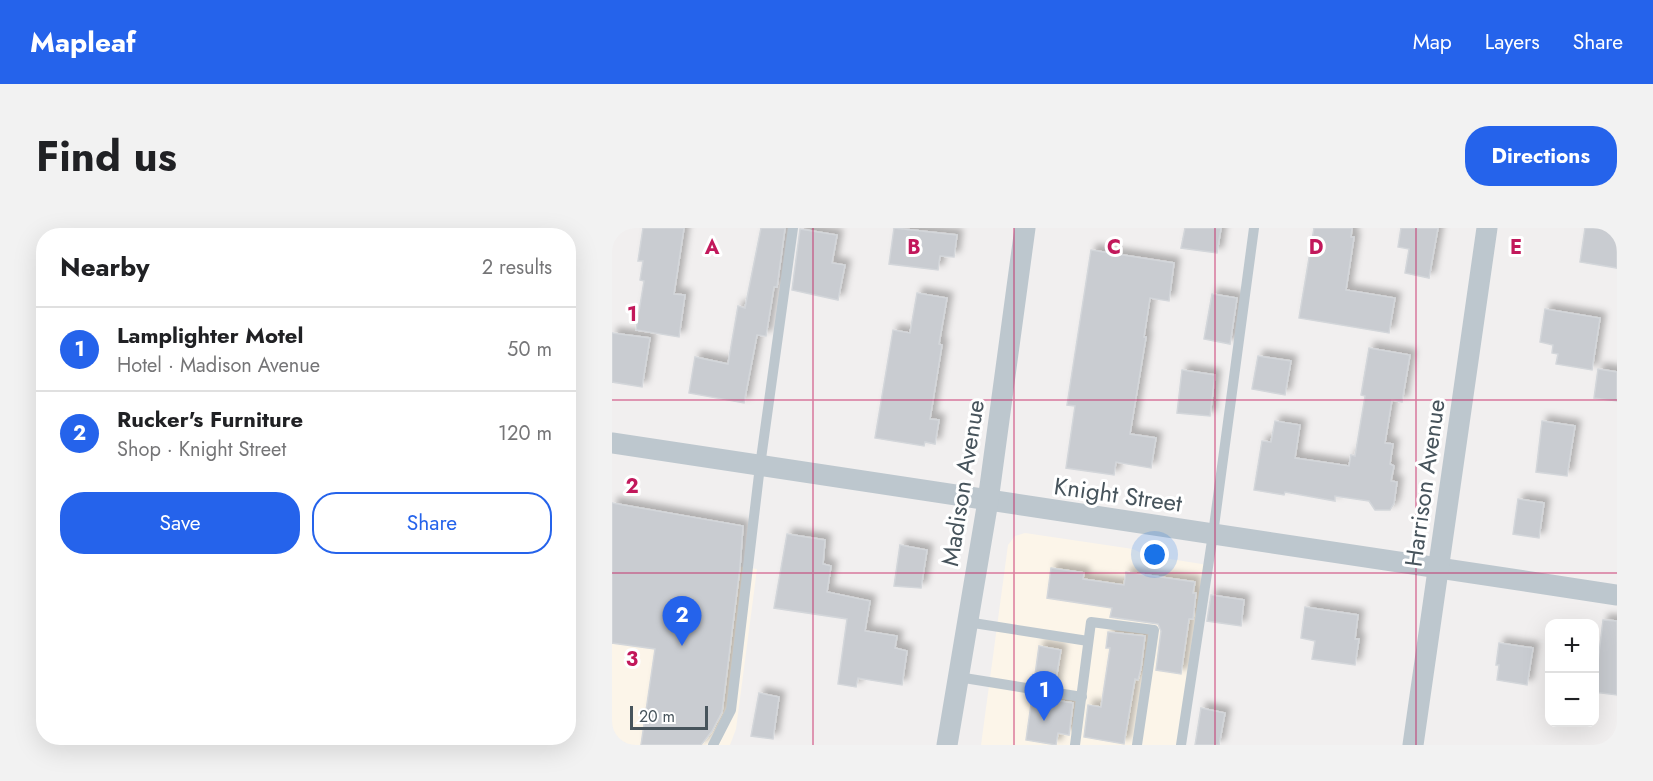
<!DOCTYPE html>
<meta charset="utf-8">
<style>
:root{--surface:#fff;--page:#f2f2f2;--text:#202124;--muted:#757577;--line:#e0e0e0;--accent:#2563eb}
body{margin:0;font-family:Jost,sans-serif;background:var(--page);color:var(--text)}
.controls{position:absolute;right:18px;bottom:18px;display:grid;overflow:hidden;border-radius:12px;box-shadow:0 6px 24px #0002}
.controls button{width:54px;height:54px;display:grid;place-items:center;padding:0;border:0;border-bottom:2px solid var(--line);background:var(--surface);color:var(--text);font:30px sans-serif}
.scale{position:absolute;left:18px;bottom:15px;width:78px;box-sizing:border-box;padding-left:6px;border:3px solid #47545c;border-top:0;font-size:16px;line-height:21px;white-space:nowrap;color:#47545c;-webkit-text-stroke:4px #fff;paint-order:stroke}
.you{position:absolute;left:543px;top:327px;width:21px;height:21px;margin:-15px;border:4px solid #fff;border-radius:50%;background:#1a73e8;box-shadow:0 0 0 9px #1a73e833}
.badge{display:grid;place-items:center;width:39px;height:39px;border-radius:50%;background:var(--accent);color:#fff;font-size:20px;font-weight:700}
.pin{position:absolute;translate:-50% -50px;filter:drop-shadow(0 2px 3px #0008)}
.pin::after{content:'';position:absolute;top:32px;width:21px;height:18px;background:inherit;clip-path:polygon(0 0,100% 0,50% 100%)}
.list{margin:0;padding:0;list-style:none}
h2{display:flex;justify-content:space-between;align-items:center;height:78px;margin:0;padding:0 24px;font-size:26px}
h2 small{font-size:20px;font-weight:400;color:var(--muted)}
.list li{display:grid;grid-template-columns:39px 1fr auto;gap:18px;align-items:center;box-sizing:border-box;height:84px;padding:0 24px;border-top:2px solid var(--line)}
.list b{display:block;font-size:22px;white-space:nowrap}
.list p{margin:0;font-size:20px;white-space:nowrap;color:var(--muted)}
.list em{font-size:20px;font-style:normal;color:var(--muted)}
.actions{display:flex;gap:12px;padding:18px 24px}
.actions a{flex:1;padding:14px 0;border:2px solid var(--accent);border-radius:24px;text-align:center;font-size:21px;color:var(--accent)}
.actions .main{background:var(--accent);color:#fff}
.map{position:relative;flex:none;width:1005px;height:517px;overflow:hidden;border-radius:24px}
header{display:flex;align-items:center;gap:36px;box-sizing:border-box;height:84px;padding:0 30px;background:var(--accent);color:#fff}
header strong{font-size:28px}
nav{display:flex;gap:33px;margin-inline-start:auto;font-size:21px}
.intro{display:flex;align-items:center;justify-content:space-between;box-sizing:border-box;height:144px;padding:0 36px}
h1{margin:0;font-size:42px}
.button{padding:15px 27px;border-radius:24px;background:var(--accent);color:#fff;font-size:21px;font-weight:700}
main{display:flex;gap:36px;padding:0 36px}
aside{flex:1;background:var(--surface);border-radius:24px;box-shadow:0 6px 24px #0002}
.map>svg:first-child{display:block}
</style>
<header>
<strong>Mapleaf</strong>
<nav><a>Map</a><a>Layers</a><a>Share</a></nav>
</header>
<div class="intro"><h1>Find us</h1><a class="button">Directions</a></div>
<main>
<aside>
<h2>Nearby<small>2 results</small></h2>
<ul class="list">
<li><span class="badge">1</span><div><b>Lamplighter Motel</b><p>Hotel · Madison Avenue</p></div><em>50 m</em></li>
<li><span class="badge">2</span><div><b>Rucker's Furniture</b><p>Shop · Knight Street</p></div><em>120 m</em></li>
</ul>
<div class="actions"><a class="main">Save</a><a>Share</a></div>
</aside>
<div class="map">
<svg width="1005" height="517" viewBox="0 0 1005 517">
<defs>
<filter id="shadow"><feDropShadow dx="5.5" dy="-5.5" stdDeviation="3" flood-color="#0004"/></filter>
</defs>
<rect width="100%" height="100%" fill="#f1efef"/>
<!-- commercial -->
<g fill="#fcf5e9">
<polygon points="413,305 521,321 533,327 596,337 569,517 369,517 396,317 403,308"/>
<polygon points="0,320 145,341 124,501 118,517 0,517"/>
</g>
<!-- building -->
<g fill="#c9ccd1" stroke="#d3d6da" stroke-width="1.5" filter="url(#shadow)">
<polygon points="31,0 72,0 62,66 73,67 67,109 24,102 32,53 28,52 31,33 26,33"/>
<polygon points="149,0 173,0 165,59 162,59 154,108 145,107 132,175 77,165 83,129 116,136 126,78 133,80"/>
<polygon points="282,0 345,7 342,29 328,28 326,42 277,36"/>
<polygon points="573,0 609,0 605,25 569,20"/>
<polygon points="702,0 740,0 739,9 742,9 734,62 783,70 777,105 687,90"/>
<polygon points="789,0 826,0 817,50 793,45 797,21 786,19"/>
<polygon points="973,0 1000,0 999,3 1005,4 1005,40 968,34"/>
<polygon points="188,1 225,7 220,35 233,37 226,72 180,62"/>
<polygon points="479,22 562,35 557,73 538,70 532,109 534,109 518,206 544,210 539,240 504,234 502,247 454,240 463,178 455,177"/>
<polygon points="305,65 335,70 327,116 330,117 318,191 327,192 323,216 313,214 312,218 263,210 281,102 298,105"/>
<polygon points="600,66 625,70 618,116 592,111"/>
<polygon points="933,81 988,90 980,142 944,136 946,126 940,125 941,117 928,114"/>
<polygon points="0,105 38,110 30,159 0,154"/>
<polygon points="757,120 798,127 790,174 780,172 773,215 781,216 778,236 782,238 779,253 785,254 782,275 778,282 763,282 757,273 723,268 723,273 673,264 672,267 642,262 650,213 659,214 663,193 688,197 683,230 737,238 739,227 743,228 753,168 749,167"/>
<polygon points="646,128 679,133 673,167 640,161"/>
<polygon points="986,141 1005,144 1005,173 982,170"/>
<polygon points="570,142 603,147 598,188 565,185"/>
<polygon points="930,193 963,198 955,248 924,244"/>
<polygon points="906,271 932,275 927,310 901,306"/>
<polygon points="0,275 131,298 128,339 110,484 100,503 89,517 29,517 43,421 0,415"/>
<polygon points="175,306 213,312 211,336 219,338 215,364 258,373 253,403 285,408 283,420 295,423 290,457 246,450 244,459 226,456 235,391 162,380"/>
<polygon points="288,317 315,322 309,360 282,358"/>
<polygon points="439,340 472,345 471,351 512,357 514,344 583,354 581,365 584,365 581,391 577,391 569,446 544,442 549,403 546,396 498,389 500,380 435,370"/>
<polygon points="599,367 632,372 629,398 595,393"/>
<polygon points="693,379 746,387 743,411 747,411 743,437 700,431 703,413 689,410"/>
<polygon points="991,392 1005,393 1005,467 982,464 982,433 986,434"/>
<polygon points="496,404 533,408 529,440 526,452 523,451 512,516 472,509 476,477 489,479 498,420 494,420"/>
<polygon points="887,415 921,420 915,457 885,452 887,437 884,437"/>
<polygon points="427,418 449,422 443,457 422,454"/>
<polygon points="147,465 167,469 161,511 139,508"/>
<polygon points="420,469 461,475 457,507 446,505 444,517 414,512"/>
<polygon points="589,480 613,485 607,517 583,517"/>
</g>
<g fill="none" stroke-linecap="round" stroke-linejoin="round">
<!-- lane -->
<g stroke="#bdc7ce" stroke-width="10">
<polyline points="355,394 476,413"/>
<polyline points="346,449 470,469"/>
<polyline points="101,517 119,482 148,238 181,0"/>
<polyline points="463,517 479,394 542,402 525,517"/>
<polyline points="569,517 601,306 642,0"/>
</g>
<!-- street -->
<g stroke="#bdc7ce" stroke-width="21">
<polyline points="0,215 1005,367"/>
<polyline points="335,517 376,273 413,0"/>
<polyline points="801,517 875,0"/>
</g>
</g>
<!-- grid -->
<path fill="none" stroke="#c2185b" stroke-width="1.5" stroke-opacity="0.55" d="M201 0V517M402 0V517M603 0V517M804 0V517M0 172H1005M0 345H1005"/>
<g text-anchor="middle" stroke-width="6" stroke-linejoin="round" paint-order="stroke">
<!-- street labels -->
<g font-size="24" fill="#47545c" stroke="#fff">
<text transform="translate(351 255) rotate(-81)" y="8">Madison Avenue</text>
<text transform="translate(813 255) rotate(-82)" y="8">Harrison Avenue</text>
<text transform="translate(506 267) rotate(8)" y="8">Knight Street</text>
</g>
</g>
<g font-size="20" text-anchor="middle" font-weight="bold" fill="#c2185b" stroke="#fff" stroke-width="6" stroke-linejoin="round" paint-order="stroke">
<text x="100" y="26">A</text>
<text x="302" y="26">B</text>
<text x="502" y="26">C</text>
<text x="704" y="26">D</text>
<text x="904" y="26">E</text>
<text x="20" y="93">1</text>
<text x="20" y="265">2</text>
<text x="20" y="438">3</text>
</g>
</svg>
<div class="controls">
<button>+</button>
<button>−</button>
</div>
<div class="scale">20 m</div>
<div class="you"></div>
<div class="pin badge" style="left:432px;top:493px">1</div>
<div class="pin badge" style="left:70px;top:418px">2</div>
</div>
</main>
